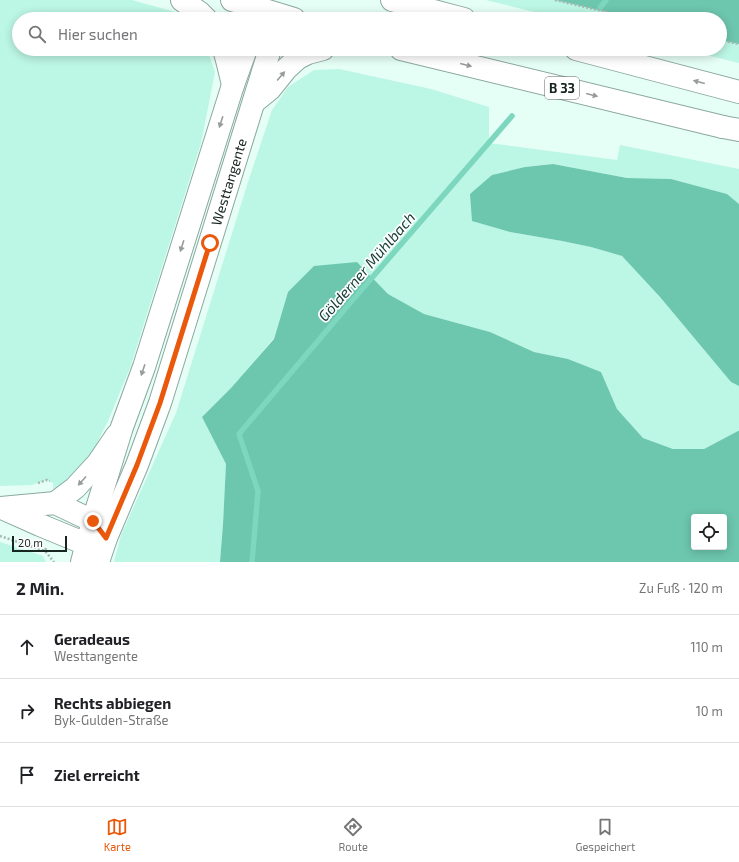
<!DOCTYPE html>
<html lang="de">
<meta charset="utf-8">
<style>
:root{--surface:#fff;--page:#f2f2f2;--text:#202124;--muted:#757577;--line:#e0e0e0;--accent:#ea580c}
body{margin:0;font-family:"Exo 2",sans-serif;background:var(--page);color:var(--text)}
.controls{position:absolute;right:12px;bottom:12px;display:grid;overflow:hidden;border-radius:4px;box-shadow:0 2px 10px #0003}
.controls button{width:36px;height:36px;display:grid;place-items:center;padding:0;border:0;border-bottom:1px solid var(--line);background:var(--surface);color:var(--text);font:20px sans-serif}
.scale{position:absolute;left:12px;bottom:10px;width:55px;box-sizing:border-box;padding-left:4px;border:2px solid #182420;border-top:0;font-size:11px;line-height:14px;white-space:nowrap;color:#182420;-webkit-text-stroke:3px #fff;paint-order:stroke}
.stop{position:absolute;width:12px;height:12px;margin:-9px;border:3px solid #ea580c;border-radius:50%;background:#fff}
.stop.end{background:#ea580c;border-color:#fff;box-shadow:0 1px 4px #0008}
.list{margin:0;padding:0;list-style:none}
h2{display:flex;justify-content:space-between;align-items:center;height:52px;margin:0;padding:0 16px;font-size:17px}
h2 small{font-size:13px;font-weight:400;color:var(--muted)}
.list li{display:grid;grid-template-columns:26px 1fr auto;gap:12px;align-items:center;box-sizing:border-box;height:64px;padding:0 16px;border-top:1px solid var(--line)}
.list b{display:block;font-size:15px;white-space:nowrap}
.list p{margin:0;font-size:13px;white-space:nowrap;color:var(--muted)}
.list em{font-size:13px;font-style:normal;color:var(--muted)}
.icon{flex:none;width:22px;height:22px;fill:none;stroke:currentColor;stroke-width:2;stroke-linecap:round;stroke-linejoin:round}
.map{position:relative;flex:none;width:739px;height:562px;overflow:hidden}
.search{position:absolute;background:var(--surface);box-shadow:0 2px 10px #0003;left:12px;right:12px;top:12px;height:44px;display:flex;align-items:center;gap:10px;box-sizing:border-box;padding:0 14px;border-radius:22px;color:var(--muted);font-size:15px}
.sheet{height:244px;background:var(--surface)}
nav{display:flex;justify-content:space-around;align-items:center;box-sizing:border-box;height:56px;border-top:1px solid var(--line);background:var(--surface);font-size:11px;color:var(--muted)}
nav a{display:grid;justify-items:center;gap:2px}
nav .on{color:var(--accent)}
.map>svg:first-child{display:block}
</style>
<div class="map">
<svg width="739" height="562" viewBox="0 0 739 562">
<rect width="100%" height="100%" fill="#e5fef6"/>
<!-- green -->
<g fill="#bcf6e4">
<polygon points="0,0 132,0 175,12 181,19 19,19 19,49 204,49 210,58 215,72 201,143 130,368 108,421 94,449 78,474 55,503 53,483 47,480 32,485 0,486"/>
<polygon points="486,0 555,0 637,19 562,19"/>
<polygon points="720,40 739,44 739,63 682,49 720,49"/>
<polygon points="339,69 431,89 489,107 489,143 617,160 620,145 739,169 739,204 727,194 671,179 627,178 553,164 525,167 492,175 473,221 510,232 562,241 591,247 622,256 660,297 731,382 739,386 739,431 738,431 704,449 673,449 643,438 617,409 601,372 568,359 534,352 490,332 424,314 388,294 357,262 288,292 274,338 231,388 202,417 226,464 223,524 220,562 114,562 121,535 176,413 248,182 272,110 288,87 314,70"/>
<polygon points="0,542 43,556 46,562 0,562"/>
</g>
<!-- forest -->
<g fill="#6dc6ae" fill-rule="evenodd">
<polygon points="555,0 739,0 739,44 720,40 720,19 637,19"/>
<polygon points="553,164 627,178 671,179 727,194 739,204 739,386 731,382 660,297 622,256 591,247 562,241 510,232 472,221 470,194 492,175 525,167"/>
<path d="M357 262 388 294 424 314 490 332 534 352 568 359 601 372 617 409 643 438 673 449H704L738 431H739V562H220L223 524 226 464 202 417 231 388 274 339 288 292 314 266ZM694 517H724V547H694Z"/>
</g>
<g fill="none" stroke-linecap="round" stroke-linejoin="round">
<!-- stream -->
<g stroke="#7dd6be" stroke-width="5.5">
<polyline points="600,8 606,0"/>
<polyline points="252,562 258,491 239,434 351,302 512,116"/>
</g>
<defs>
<g id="tertiary">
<polyline points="55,503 75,488 98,463 117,435"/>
<polyline points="0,508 55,503 93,521 106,538 86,544 40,525 2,508"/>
</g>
<g id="secondary">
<polyline points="182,0 200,13 206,19"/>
<polyline points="224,49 228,64 233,85"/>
<polyline points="254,102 270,89 286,69 298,58 308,53 323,49"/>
<polyline points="82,562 93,521 122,427 144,367 233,85 246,49"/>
<polyline points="98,562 106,538 137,465 160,403 270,49"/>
</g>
<g id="primary">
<polyline points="232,0 294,19"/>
<polyline points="392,0 464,19"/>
<polyline points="401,49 723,127"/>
<polyline points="576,49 739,92"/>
</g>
<polyline id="trunk" points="723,127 739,130"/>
</defs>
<!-- tertiary casing -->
<use href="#tertiary" stroke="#8ba9a0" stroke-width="24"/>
<!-- secondary casing -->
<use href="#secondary" stroke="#8ba9a0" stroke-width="24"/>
<!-- primary casing -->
<use href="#primary" stroke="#8ba9a0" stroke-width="24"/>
<!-- trunk casing -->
<use href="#trunk" stroke="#8ba9a0" stroke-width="24"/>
<!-- path -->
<g stroke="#a4b9b2" stroke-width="2.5" stroke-dasharray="2 2" stroke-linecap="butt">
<polyline points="555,0 637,19"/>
<polyline points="720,40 739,44"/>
<polyline points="38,483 47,480 50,481"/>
<polyline points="0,536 45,551"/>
<polyline points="46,548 45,551 54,562"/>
</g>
<!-- tertiary -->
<use href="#tertiary" stroke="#fff" stroke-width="22"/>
<!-- secondary -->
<use href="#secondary" stroke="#fff" stroke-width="22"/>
<!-- primary -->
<use href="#primary" stroke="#fff" stroke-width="22"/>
<!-- trunk -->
<use href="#trunk" stroke="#fff" stroke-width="22"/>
</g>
<!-- one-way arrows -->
<defs><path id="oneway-solid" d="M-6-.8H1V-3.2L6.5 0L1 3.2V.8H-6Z"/></defs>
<g fill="#979c9b">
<use href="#oneway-solid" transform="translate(466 65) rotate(14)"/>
<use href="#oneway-solid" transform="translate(281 76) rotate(-50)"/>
<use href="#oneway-solid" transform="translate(699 82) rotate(-165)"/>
<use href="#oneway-solid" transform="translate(592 95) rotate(14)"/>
<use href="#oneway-solid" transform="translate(221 122) rotate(108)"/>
<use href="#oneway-solid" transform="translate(182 246) rotate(108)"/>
<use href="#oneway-solid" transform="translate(143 370) rotate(109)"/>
<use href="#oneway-solid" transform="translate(82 481) rotate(132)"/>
</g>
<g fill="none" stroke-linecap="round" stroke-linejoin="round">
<!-- route -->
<polyline stroke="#ea580c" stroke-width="5" points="93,521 106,538 137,465 160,403 210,243"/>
</g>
<g text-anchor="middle" stroke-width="3.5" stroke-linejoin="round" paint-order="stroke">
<!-- shield labels -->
<rect fill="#fff" stroke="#5d6663" stroke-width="1" x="545" y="77" width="34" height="22" rx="3"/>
<g font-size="13" font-weight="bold" fill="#182420">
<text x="562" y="93">B 33</text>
</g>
<!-- street labels -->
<g font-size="14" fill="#182420" stroke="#fff">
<text transform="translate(229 182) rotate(-73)" y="5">Westtangente</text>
</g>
<!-- water labels -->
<g font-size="15" font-style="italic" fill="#184036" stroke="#fff">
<text transform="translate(367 267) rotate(-49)" y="5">Gölderner Mühlbach</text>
</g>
</g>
</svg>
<div class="controls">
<button><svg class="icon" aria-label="locate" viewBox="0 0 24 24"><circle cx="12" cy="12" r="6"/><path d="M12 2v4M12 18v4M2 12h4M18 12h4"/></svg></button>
</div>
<div class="scale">20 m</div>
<div class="stop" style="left:210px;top:243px"></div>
<div class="stop end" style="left:93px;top:521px"></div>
<div class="search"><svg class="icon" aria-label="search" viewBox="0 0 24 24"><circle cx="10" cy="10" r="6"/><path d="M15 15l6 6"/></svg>Hier suchen</div>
</div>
<section class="sheet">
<h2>2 Min.<small>Zu Fuß · 120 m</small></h2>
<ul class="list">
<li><svg class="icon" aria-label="ahead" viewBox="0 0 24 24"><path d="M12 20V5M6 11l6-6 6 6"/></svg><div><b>Geradeaus</b><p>Westtangente</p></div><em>110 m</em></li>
<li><svg class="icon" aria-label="right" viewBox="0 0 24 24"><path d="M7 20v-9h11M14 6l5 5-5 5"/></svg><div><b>Rechts abbiegen</b><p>Byk-Gulden-Straße</p></div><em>10 m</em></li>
<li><svg class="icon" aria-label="arrive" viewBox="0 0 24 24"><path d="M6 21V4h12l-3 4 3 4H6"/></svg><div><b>Ziel erreicht</b></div></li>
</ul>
</section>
<nav>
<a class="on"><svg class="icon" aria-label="map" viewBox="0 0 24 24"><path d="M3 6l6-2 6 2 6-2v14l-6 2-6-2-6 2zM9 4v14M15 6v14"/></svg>Karte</a>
<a><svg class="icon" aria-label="directions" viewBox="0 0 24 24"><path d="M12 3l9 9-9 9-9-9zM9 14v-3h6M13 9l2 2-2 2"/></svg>Route</a>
<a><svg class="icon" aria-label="saved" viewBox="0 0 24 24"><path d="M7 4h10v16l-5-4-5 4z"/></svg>Gespeichert</a>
</nav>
